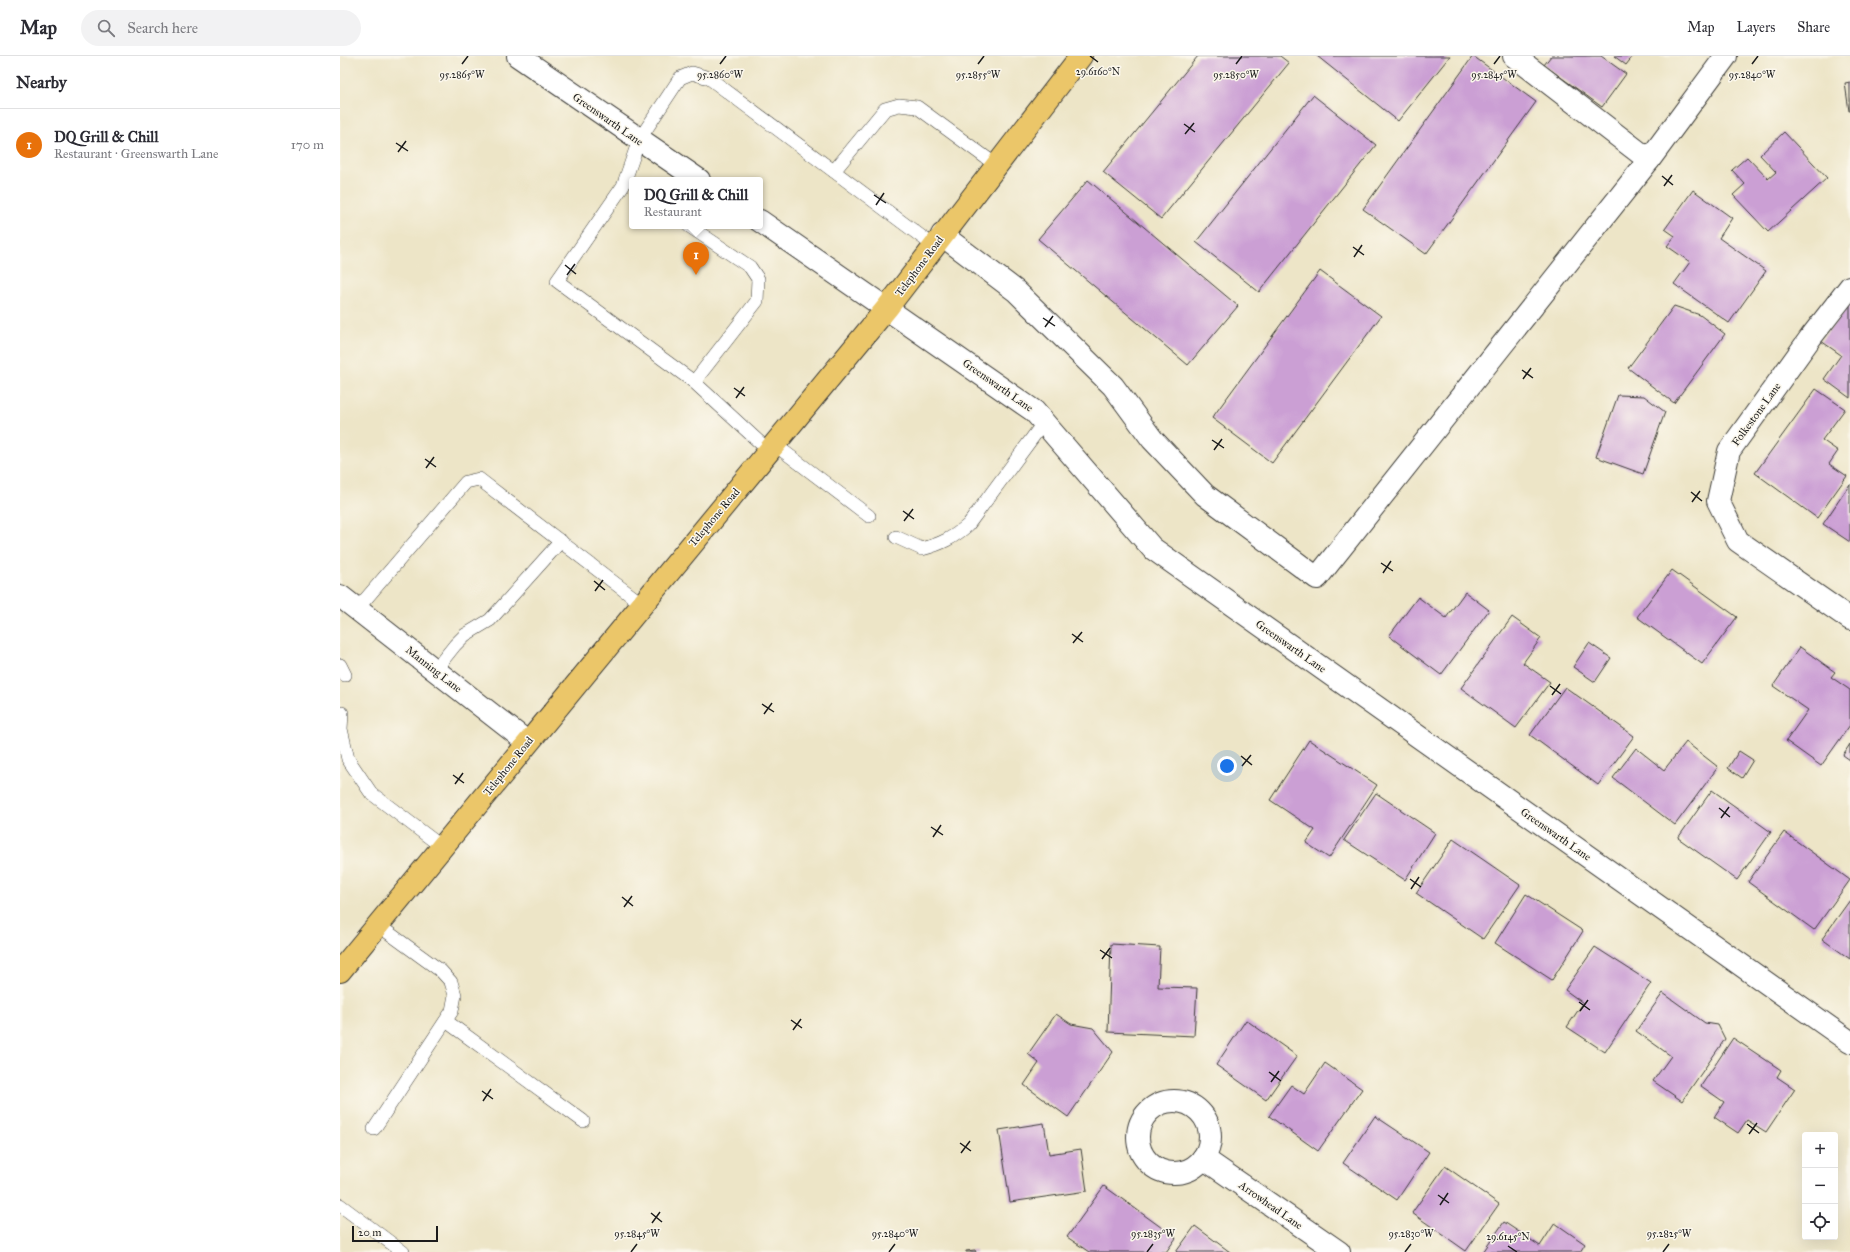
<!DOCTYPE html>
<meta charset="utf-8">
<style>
:root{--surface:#fff;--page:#f2f2f3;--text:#2b2b33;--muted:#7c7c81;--line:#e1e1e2;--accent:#ea580c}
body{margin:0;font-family:"IM FELL Great Primer",serif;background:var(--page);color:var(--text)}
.controls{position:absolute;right:12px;bottom:12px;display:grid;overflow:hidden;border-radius:4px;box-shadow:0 4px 16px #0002}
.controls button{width:36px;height:36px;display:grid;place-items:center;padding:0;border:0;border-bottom:1px solid var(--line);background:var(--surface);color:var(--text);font:20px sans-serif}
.scale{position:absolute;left:12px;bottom:10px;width:86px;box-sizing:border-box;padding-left:4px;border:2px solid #1c1c1c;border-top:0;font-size:11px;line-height:14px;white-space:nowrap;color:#1c1c1c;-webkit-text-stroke:3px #fbf7ec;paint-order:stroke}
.you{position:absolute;left:887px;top:710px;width:14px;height:14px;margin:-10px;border:3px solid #fff;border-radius:50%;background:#1a73e8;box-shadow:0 0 0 6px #1a73e833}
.badge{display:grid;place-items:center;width:26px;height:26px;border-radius:50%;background:var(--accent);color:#fff;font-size:13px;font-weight:700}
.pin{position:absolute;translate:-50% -33px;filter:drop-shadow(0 1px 2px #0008)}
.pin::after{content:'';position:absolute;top:21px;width:14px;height:12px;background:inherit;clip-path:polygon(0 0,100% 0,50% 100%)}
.popup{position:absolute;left:289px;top:121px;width:134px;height:52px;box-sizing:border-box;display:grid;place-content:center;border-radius:4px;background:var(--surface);filter:drop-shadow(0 1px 3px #0005);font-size:13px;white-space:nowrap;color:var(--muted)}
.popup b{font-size:15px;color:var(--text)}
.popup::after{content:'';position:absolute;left:50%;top:100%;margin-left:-8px;border:8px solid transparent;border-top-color:var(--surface)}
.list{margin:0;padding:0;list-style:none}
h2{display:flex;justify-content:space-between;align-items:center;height:52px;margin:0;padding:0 16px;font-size:17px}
h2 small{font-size:13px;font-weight:400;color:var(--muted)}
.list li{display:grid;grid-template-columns:26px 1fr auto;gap:12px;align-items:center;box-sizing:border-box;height:72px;padding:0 16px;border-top:1px solid var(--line)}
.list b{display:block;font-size:15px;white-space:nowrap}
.list p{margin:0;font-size:13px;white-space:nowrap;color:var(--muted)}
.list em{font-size:13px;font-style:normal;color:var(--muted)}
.icon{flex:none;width:22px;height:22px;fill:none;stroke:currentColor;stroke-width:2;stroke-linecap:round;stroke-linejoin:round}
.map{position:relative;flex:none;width:1510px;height:1196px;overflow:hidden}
header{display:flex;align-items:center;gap:24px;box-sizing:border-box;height:56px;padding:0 20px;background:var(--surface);border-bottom:1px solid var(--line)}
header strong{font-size:19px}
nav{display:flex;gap:22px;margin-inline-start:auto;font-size:14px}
.search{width:280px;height:36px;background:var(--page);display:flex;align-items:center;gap:10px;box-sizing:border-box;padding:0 14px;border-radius:22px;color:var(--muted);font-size:15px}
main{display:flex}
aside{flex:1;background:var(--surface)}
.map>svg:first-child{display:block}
</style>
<header>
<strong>Map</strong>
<div class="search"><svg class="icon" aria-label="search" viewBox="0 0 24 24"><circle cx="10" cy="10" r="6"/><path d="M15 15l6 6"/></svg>Search here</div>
<nav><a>Map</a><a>Layers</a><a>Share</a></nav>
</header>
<main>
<aside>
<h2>Nearby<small></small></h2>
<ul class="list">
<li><span class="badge" style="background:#e8710a">1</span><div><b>DQ Grill &amp; Chill</b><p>Restaurant · Greenswarth Lane</p></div><em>170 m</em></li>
</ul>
</aside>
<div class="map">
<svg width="1510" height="1196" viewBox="0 0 1510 1196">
<rect width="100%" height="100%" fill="#fbf7ec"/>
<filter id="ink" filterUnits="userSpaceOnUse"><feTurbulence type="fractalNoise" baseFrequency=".025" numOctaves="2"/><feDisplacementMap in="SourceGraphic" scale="8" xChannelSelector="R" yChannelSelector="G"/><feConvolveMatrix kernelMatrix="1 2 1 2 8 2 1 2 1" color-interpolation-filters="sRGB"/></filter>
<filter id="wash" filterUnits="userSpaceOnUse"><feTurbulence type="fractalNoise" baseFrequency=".012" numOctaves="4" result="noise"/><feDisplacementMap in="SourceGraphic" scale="16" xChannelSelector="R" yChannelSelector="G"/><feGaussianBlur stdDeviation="0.9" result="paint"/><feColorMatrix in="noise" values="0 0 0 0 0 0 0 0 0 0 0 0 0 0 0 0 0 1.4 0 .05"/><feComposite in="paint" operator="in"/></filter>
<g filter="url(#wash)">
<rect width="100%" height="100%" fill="#ede5c7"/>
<g id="blocks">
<!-- building -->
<g fill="#cb9fd4">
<polygon points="858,0 940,0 949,7 821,163 763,116"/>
<polygon points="977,0 1110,0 1058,65"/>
<polygon points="1133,0 1196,46 1086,198 1023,153"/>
<polygon points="1211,0 1261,0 1286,18 1262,51 1204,9"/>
<polygon points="1274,0 1293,0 1286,9"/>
<polygon points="1510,26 1510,55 1509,55 1505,27"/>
<polygon points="973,39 1036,89 919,236 856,186"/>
<polygon points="1444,76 1487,122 1428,176 1393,139 1405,128 1392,114 1407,101 1428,123 1436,116 1420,99"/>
<polygon points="748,124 898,250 848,309 698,183"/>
<polygon points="1353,134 1392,162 1379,182 1426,215 1389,267 1334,228 1350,206 1327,190 1335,180 1325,173"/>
<polygon points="980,215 1041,260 932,407 872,362"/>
<polygon points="1510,247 1510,342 1484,323 1501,299 1481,285"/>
<polygon points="1334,250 1360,259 1385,278 1334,347 1288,312"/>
<polygon points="1476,333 1505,353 1482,384 1498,395 1489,408 1507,420 1477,462 1415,417"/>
<polygon points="1278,339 1304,340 1325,356 1303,418 1256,401"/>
<polygon points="1510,428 1510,486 1483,468"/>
<polygon points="1332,514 1397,561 1362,608 1297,561"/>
<polygon points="1125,536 1149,554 1101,619 1049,580 1078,541 1106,562"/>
<polygon points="1172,561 1201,582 1183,607 1210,626 1176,672 1121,632"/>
<polygon points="1249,587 1271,602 1255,626 1233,611"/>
<polygon points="1460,591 1495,616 1491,621 1510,634 1510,669 1481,710 1446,685 1468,654 1433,630"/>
<polygon points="1225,631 1294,680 1258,729 1190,679"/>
<polygon points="969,684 1037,729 989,802 966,787 975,774 930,744"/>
<polygon points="1346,686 1378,711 1335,769 1273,722 1296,692 1324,714"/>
<polygon points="1510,688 1510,704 1503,699"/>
<polygon points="1399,695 1413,704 1402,722 1388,712"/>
<polygon points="1372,734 1431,776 1397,824 1338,782"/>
<polygon points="1036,737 1095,777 1065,824 1004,784"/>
<polygon points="1444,776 1510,824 1474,874 1408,826"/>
<polygon points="1113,783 1180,829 1143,883 1076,837"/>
<polygon points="1186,838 1243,875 1212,924 1155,887"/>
<polygon points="1510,844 1510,903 1482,883"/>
<polygon points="771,888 820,891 818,931 857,932 854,980 768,976"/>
<polygon points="1255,891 1311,927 1265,996 1227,971 1243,947 1225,934"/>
<polygon points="1323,937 1365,967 1378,969 1385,983 1342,1045 1313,1025 1331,1000 1296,975"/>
<polygon points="716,958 731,968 753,972 773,996 728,1061 684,1029 699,1007 688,998"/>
<polygon points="906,964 957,1000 926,1044 876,1009"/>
<polygon points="1393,982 1441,1014 1437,1021 1455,1033 1426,1076 1407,1064 1398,1077 1374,1061 1384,1046 1361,1030"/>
<polygon points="985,1007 1022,1033 978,1095 929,1060 951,1029 964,1038"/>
<polygon points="1035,1060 1089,1096 1057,1144 1003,1107"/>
<polygon points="704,1067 709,1098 741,1093 747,1135 670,1146 659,1074"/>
<polygon points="1105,1110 1159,1148 1126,1195 1072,1157"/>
<polygon points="764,1130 836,1182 826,1196 749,1196 727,1181"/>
<polygon points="1164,1166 1200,1190 1215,1167 1245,1188 1240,1196 1143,1196"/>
<polygon points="855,1170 890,1196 836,1196"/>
<polygon points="635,1194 636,1196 626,1196 626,1195"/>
</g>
</g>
</g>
<g filter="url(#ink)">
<use href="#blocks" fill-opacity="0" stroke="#3b3a36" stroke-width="1"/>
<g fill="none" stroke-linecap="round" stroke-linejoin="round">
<defs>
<g id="service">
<polyline points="494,115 545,53 559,49 577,51 656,109"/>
<polyline points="349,170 410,211 418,223 417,245 354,326"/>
<polyline points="434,388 529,460"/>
<polyline points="429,395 354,326 217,225 283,130 299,84 340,22 352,17 369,22 594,190"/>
<path d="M556 481 582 493C601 488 613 482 628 469L704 366"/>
<polyline points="18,552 126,426 139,423 302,548"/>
<polyline points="0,609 5,619"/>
<polyline points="95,614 115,589 125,579 150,564 221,485"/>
<polyline points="2,657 1,673 8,703 31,737 102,791"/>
<polyline points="106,965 243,1065"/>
<polyline points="34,1073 112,955 115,939 111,926 101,915 38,869"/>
<polyline points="0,1149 63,1196"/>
</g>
<g id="minor">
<polyline points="178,0 359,124"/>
<polyline points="1174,0 1309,104"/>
<polyline points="420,165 694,355 812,492 1510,986"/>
<polyline points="602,179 676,235 773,330 812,383 865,439 977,522 1309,104 1386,0"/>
<polyline points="1510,231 1471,281 1389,395 1378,445 1398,485 1510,563"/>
<polyline points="0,540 187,686"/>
<circle cx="834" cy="1081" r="36"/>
<polyline points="863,1102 999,1196"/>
</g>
<polyline id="primary" points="0,915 547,252 741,0"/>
</defs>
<!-- service casing -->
<use href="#service" stroke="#3b3a36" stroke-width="14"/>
<!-- minor casing -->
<use href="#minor" stroke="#3b3a36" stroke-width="24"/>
<!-- primary casing -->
<use href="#primary" stroke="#3b3a36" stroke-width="24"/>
<!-- service -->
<use href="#service" stroke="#fff" stroke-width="13"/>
<!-- minor -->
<use href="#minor" stroke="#fff" stroke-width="22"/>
<!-- primary -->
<use href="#primary" stroke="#ebc669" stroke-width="22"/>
</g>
</g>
<!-- ticks -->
<path fill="none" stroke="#1c1c1c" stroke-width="1.5" d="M750 0 758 6M122 8 128 0M380 8 386 0M638 8 644 0M896 8 902 0M1154 8 1160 0M1412 8 1418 0M844 68 855 76M845 78 854 67M56 87 68 95M58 96 66 85M1322 120 1333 129M1324 130 1332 119M534 139 546 147M536 149 544 137M1013 191 1024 199M1014 201 1022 189M225 209 236 218M227 219 235 208M703 262 715 270M705 271 713 260M1182 314 1193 322M1183 323 1191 312M394 332 405 340M396 342 404 331M872 384 884 392M874 394 882 383M85 403 96 411M86 412 94 401M1351 436 1362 445M1352 446 1360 435M563 455 574 463M564 465 573 453M1041 507 1053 515M1043 517 1051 505M254 525 265 534M255 535 263 524M732 578 743 586M733 587 742 576M1210 630 1221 638M1212 639 1220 628M422 648 434 656M424 658 432 647M901 700 912 709M902 710 911 699M113 719 124 727M115 728 123 717M1379 752 1390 761M1381 762 1389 751M591 771 603 779M593 781 601 769M1070 823 1081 831M1071 833 1079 821M282 841 293 850M284 851 292 840M760 894 772 902M762 903 770 892M1239 946 1250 954M1240 955 1248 944M451 964 462 972M453 974 461 963M929 1016 941 1025M931 1026 939 1015M142 1035 153 1043M143 1045 151 1033M1407 1068 1419 1077M1409 1078 1417 1067M620 1087 631 1095M621 1097 630 1085M1098 1139 1109 1147M1100 1149 1108 1137M311 1157 322 1166M312 1167 320 1156M1168 1190 1177 1196M291 1196 297 1188M549 1196 555 1188M807 1196 813 1188M1065 1196 1071 1188M1323 1196 1329 1188"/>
<g text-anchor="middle" stroke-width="3" stroke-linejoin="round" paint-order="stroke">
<!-- street labels -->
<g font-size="11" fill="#1c1c1c" stroke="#fbf7ec">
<text transform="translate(268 63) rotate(35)" y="4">Greenswarth Lane</text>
<text transform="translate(579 210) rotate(-53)" y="4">Telephone Road</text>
<text transform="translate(658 329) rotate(35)" y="4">Greenswarth Lane</text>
<text transform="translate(1416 358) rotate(-54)" y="4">Folkestone Lane</text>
<text transform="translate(374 461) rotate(-50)" y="4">Telephone Road</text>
<text transform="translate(951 590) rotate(35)" y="4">Greenswarth Lane</text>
<text transform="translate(94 613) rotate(38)" y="4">Manning Lane</text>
<text transform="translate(168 710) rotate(-51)" y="4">Telephone Road</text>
<text transform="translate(1216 778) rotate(35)" y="4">Greenswarth Lane</text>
<text transform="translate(931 1149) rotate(35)" y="4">Arrowhead Lane</text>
</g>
</g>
<g font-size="10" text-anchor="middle" fill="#1c1c1c" stroke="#fbf7ec" stroke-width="3" stroke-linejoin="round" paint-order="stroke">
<text x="758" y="19">29.6160°N</text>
<text x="122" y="22">95.2865°W</text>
<text x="638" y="22">95.2855°W</text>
<text x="896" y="22">95.2850°W</text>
<text x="1154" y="22">95.2845°W</text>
<text x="1412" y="22">95.2840°W</text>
<text x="380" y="22">95.2860°W</text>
<text x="297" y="1181">95.2845°W</text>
<text x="555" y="1181">95.2840°W</text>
<text x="813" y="1181">95.2835°W</text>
<text x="1071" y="1181">95.2830°W</text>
<text x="1329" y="1181">95.2825°W</text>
<text x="1168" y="1184">29.6145°N</text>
</g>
</svg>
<div class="controls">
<button>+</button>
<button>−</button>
<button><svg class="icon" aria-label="locate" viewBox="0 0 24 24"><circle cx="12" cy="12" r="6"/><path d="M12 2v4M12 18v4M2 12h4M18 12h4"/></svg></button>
</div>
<div class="scale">20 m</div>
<div class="you"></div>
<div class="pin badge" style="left:356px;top:219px;background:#e8710a">1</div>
<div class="popup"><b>DQ Grill &amp; Chill</b>Restaurant</div>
</div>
</main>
